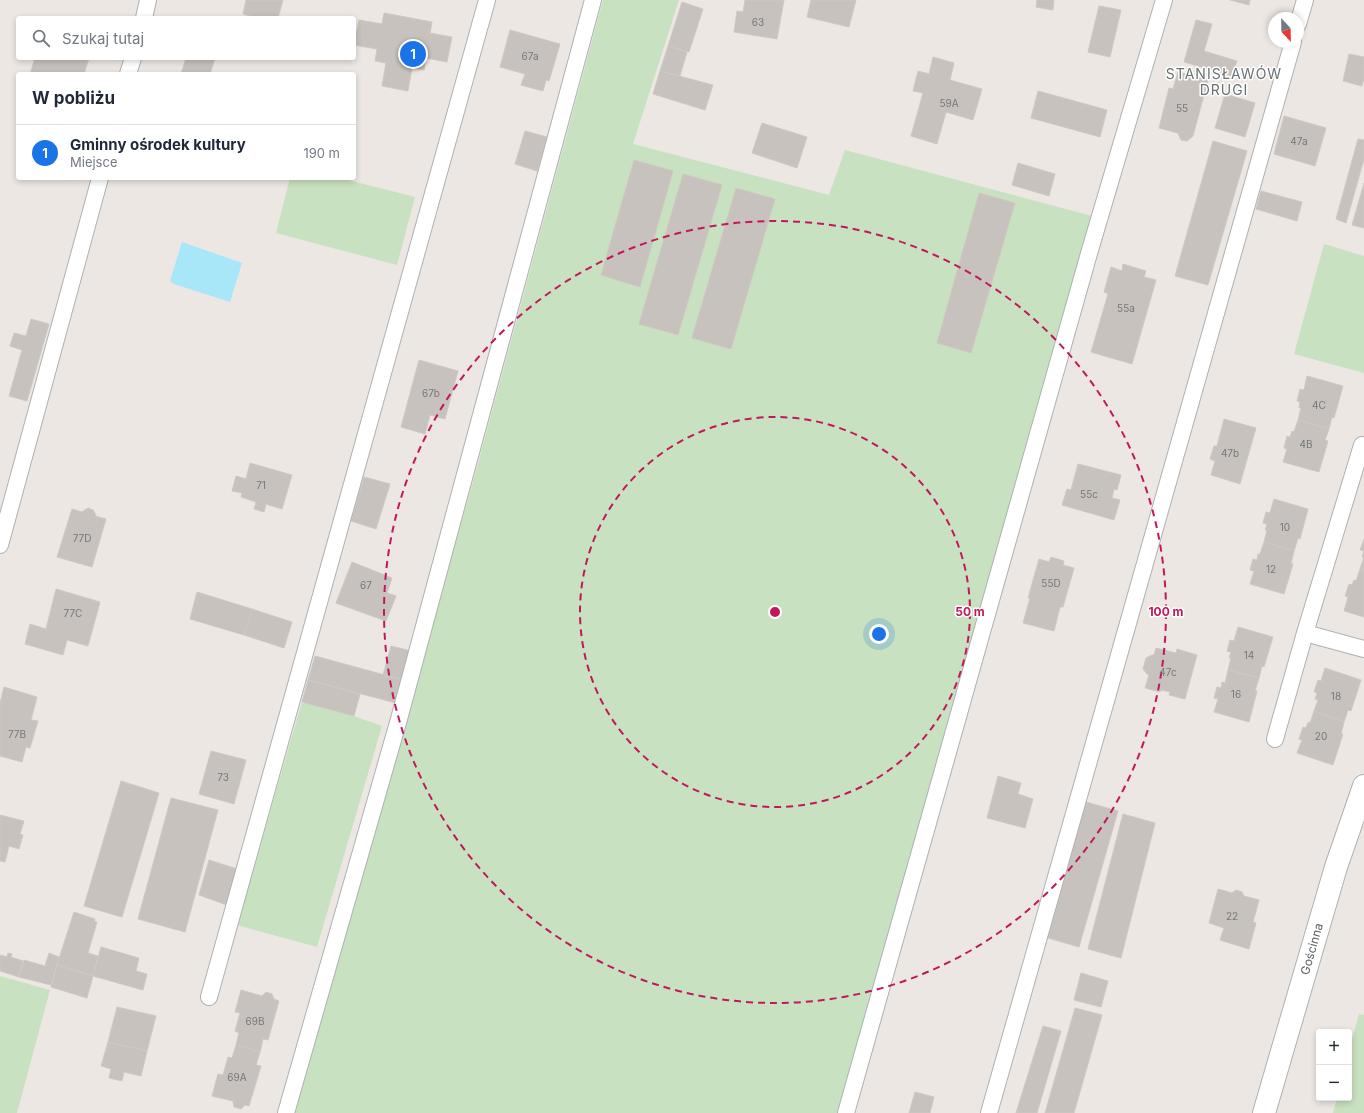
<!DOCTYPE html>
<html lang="pl">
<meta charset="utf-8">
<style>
:root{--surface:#fff;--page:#f2f2f3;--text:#1f2937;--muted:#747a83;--line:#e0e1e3;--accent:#1a73e8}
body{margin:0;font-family:Inter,sans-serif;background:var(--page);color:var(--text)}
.controls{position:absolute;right:12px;bottom:12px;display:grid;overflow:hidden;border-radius:4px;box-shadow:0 2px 6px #0003}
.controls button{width:36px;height:36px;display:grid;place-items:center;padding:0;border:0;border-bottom:1px solid var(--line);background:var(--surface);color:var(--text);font:20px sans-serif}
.compass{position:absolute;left:1268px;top:12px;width:36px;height:36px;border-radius:50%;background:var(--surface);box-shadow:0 2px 6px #0003;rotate:158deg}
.you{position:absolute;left:879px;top:634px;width:14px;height:14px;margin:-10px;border:3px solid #fff;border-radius:50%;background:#1a73e8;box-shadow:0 0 0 6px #1a73e833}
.badge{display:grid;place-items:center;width:26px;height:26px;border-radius:50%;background:var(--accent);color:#fff;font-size:13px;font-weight:700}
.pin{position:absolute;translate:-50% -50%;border:2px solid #fff;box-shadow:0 1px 4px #0006}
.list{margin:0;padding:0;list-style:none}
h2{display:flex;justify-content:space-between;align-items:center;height:52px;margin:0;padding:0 16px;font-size:17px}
h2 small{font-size:13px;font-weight:400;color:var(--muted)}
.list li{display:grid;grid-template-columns:26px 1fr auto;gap:12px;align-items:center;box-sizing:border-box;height:56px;padding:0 16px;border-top:1px solid var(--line)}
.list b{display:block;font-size:15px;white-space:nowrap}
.list p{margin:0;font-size:13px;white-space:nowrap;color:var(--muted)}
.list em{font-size:13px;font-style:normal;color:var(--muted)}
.icon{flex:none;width:22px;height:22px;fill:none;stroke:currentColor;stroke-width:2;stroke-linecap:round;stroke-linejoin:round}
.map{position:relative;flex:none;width:1364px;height:1113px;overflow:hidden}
.search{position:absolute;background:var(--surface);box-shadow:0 2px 6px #0003;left:16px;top:16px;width:340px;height:44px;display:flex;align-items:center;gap:10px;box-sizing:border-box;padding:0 14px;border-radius:4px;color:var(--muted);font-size:15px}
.panel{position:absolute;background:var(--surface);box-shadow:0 2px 6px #0003;left:16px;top:72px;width:340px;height:108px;border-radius:4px}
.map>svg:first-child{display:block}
</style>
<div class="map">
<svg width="1364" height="1113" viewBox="0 0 1364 1113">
<rect width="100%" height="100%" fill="#ece7e2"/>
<!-- green -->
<g fill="#c8e1c0">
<polygon points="603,0 679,0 633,144 829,195 845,150 1092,216 837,1113 293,1113 476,471"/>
<polygon points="290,178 340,178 415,197 397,265 276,233"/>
<polygon points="1324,244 1364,256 1364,373 1294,354"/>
<polygon points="302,702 354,716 382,726 317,947 237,925"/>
<polygon points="0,976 50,990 17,1113 0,1113"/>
<polygon points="1359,1014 1364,1015 1364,1113 1333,1113 1337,1098 1349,1098 1349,1051"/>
</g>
<!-- water -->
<polygon fill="#a7e7f7" points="182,242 242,263 230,302 174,284 170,281"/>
<!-- building -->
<g fill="#c7c2be" stroke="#d0c8c1">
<polygon points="246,0 283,0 278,18 259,18 243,14"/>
<polygon points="745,0 784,0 777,39 734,32 737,11 743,12"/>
<polygon points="811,0 856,0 849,27 807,17"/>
<polygon points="1037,0 1054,0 1053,10 1036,7"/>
<polygon points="1230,0 1250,0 1249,5"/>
<polygon points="682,2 703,9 689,52 668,46"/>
<polygon points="1099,6 1121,10 1110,57 1088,52"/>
<polygon points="384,13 432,22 430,33 452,37 447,62 426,58 424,70 412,68 408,91 382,86 386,63 375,61 377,49 354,45 359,20 382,24"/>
<polygon points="1196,20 1212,24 1204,51 1237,61 1232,76 1184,62"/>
<polygon points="510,30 560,44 549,81 546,80 543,91 521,85 525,74 500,67"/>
<polygon points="668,46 687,52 680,76 660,71"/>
<polygon points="1349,54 1364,57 1364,81 1363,81 1362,86 1343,81"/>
<polygon points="933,57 954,63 950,80 982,89 973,120 946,112 937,144 911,136 923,93 913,91 918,71 929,74"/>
<polygon points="35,58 57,58 64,60 64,58 89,58 84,74 30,74"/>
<polygon points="186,58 215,58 210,74 181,74"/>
<polygon points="660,71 713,85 705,110 653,94"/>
<polygon points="1178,72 1208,80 1193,136 1187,141 1181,140 1178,133 1159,128 1169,88 1173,89"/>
<polygon points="1038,91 1107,110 1100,137 1031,118"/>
<polygon points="1225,94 1255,103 1245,137 1215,128"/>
<polygon points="1284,116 1326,128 1315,166 1274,154"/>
<polygon points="762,123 807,137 797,168 752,153"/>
<polygon points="525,131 547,137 537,171 515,164"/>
<polygon points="1358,139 1364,140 1364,159 1346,223 1336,219"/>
<polygon points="1213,141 1247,151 1208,285 1175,276"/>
<polygon points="634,160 673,171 640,287 601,275"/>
<polygon points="1018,163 1055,174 1049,196 1012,185"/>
<polygon points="683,174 722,185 678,335 639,324"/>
<polygon points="1364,183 1364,228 1352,225"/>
<polygon points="736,188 775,199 731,349 692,338"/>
<polygon points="1261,191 1302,202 1297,221 1256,209"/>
<polygon points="979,193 1015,203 971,353 937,343"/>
<polygon points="1123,264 1146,271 1144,277 1156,280 1132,364 1091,352 1108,294 1104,292 1111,267 1122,271"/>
<polygon points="31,319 49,324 27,401 9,396 22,350 10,346 14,333 26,336"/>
<polygon points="419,360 458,371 445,419 430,415 425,434 401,427"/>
<polygon points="1307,376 1343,386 1334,418 1332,417 1329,429 1298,420 1301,408 1299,408 1300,402 1297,401 1300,389 1304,390"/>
<polygon points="1224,419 1256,428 1240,484 1211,475 1215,461 1210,459 1214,446 1217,446"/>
<polygon points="1298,420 1329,429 1325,440 1328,441 1319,472 1283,462 1287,449 1284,448 1287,436 1290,437 1292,431 1294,432"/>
<polygon points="250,463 292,475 282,509 266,504 264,512 254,509 256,502 241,497 242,493 232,491 236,476 246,479"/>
<polygon points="1078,464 1121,475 1117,490 1114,489 1112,498 1120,500 1114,520 1062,505 1067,489 1071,490"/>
<polygon points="364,477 390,484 376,529 351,521"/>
<polygon points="1274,499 1308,509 1300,539 1298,538 1294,551 1264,542 1267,530 1265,530 1267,524 1263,523 1266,512 1270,513"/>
<polygon points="88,508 93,510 96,515 95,516 106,519 92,567 57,557 72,509 82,512 83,511"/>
<polygon points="1364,539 1364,570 1360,569 1364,557 1362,557 1364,551 1360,550"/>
<polygon points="1264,542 1294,551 1291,563 1293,564 1284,594 1250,584 1254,571 1250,570 1253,559 1257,560 1258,554 1260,554"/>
<polygon points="1051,557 1064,561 1063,565 1074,568 1063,607 1060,607 1054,631 1023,623 1030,598 1028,598 1039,559 1049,562"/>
<polygon points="352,562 392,578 387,593 396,596 386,621 336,603"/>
<polygon points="1360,569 1364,570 1364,617 1344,611 1348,597 1345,596 1349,584 1352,585 1354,580 1356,581"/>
<polygon points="56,589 100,602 88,646 67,640 63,655 25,644 30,624 46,629"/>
<polygon points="197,592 252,609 244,635 190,619"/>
<polygon points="252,609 292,622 284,648 244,635"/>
<polygon points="1238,627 1273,637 1264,667 1262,666 1259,678 1228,670 1231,658 1229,658 1231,652 1227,651 1230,640 1234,641"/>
<polygon points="391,646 411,651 403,680 383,675"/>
<polygon points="1156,648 1176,653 1177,649 1197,655 1185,699 1169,695 1170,692 1161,690 1160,692 1145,688 1149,675 1147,674 1143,669 1146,658 1152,655 1154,655"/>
<polygon points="315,656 403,680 396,703 308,680"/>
<polygon points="1325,668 1361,680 1351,711 1348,710 1344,722 1314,711 1318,700 1315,699 1317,693 1314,692 1318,680 1321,681"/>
<polygon points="1228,670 1259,678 1255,691 1257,691 1249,722 1214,712 1218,699 1214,698 1217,687 1221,688 1222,682 1225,683"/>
<polygon points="308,680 360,694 354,716 302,702"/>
<polygon points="4,687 37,697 31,720 38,721 30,748 26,747 22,762 0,756 0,703"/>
<polygon points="1314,711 1344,722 1341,734 1343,734 1333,765 1297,753 1302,740 1299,739 1303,727 1306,728 1308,722 1310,723"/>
<polygon points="211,751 246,760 234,804 199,794"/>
<polygon points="998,776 1021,783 1018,794 1033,799 1025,828 987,818"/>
<polygon points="121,781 159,793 122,917 84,906"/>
<polygon points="171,798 218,810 185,932 138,919"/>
<polygon points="1086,802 1118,811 1079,947 1048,938"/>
<polygon points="1123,814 1155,823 1121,958 1088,949"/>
<polygon points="0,815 24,821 20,834 23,835 19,849 9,846 5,862 0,861"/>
<polygon points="209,860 237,869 227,905 199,895"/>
<polygon points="1218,889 1232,893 1236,890 1242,892 1244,896 1259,900 1253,922 1256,923 1249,949 1220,940 1224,928 1209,923"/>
<polygon points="74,912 95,919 94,921 97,922 88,953 98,956 93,976 57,965"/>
<polygon points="101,947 139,958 136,971 147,974 143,990 93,976"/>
<polygon points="8,953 12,954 11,957 23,961 19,977 0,971 0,955 7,957"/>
<polygon points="49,953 59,957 51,985 19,977 24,960 45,966"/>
<polygon points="57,965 93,976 87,998 51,987"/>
<polygon points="1081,973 1108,981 1101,1007 1074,1000"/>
<polygon points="241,990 262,996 266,992 272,994 274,999 279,1001 268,1040 263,1039 260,1052 236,1045 239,1033 235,1031 240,1013 235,1012"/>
<polygon points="117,1007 156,1016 147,1051 108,1042"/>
<polygon points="1075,1008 1102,1015 1074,1113 1045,1113"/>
<polygon points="1043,1026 1061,1031 1037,1113 1016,1113"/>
<polygon points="108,1042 147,1051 141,1076 124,1072 122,1081 109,1078 111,1069 101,1066"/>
<polygon points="236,1045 260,1052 256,1065 261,1066 249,1106 245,1105 241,1109 234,1107 233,1101 212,1096 218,1074 223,1075 228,1057 232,1058"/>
<polygon points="915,1092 934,1097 930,1113 909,1113"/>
</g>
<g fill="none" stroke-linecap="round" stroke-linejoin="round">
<defs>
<g id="service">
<polyline points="144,18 148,0"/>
<polyline points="1298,24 1305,0"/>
<polyline points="128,74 133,58"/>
<polyline points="0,545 100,178"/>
<polyline points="1305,633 1364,649"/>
<polyline points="1275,739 1305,633 1362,445"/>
<polyline points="209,997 487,0"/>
<polyline points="286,1113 399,719 593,0"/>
<polyline points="846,1113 1090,250 1164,0"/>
<polyline points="989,1113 1293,42"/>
</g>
<polyline id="minor" points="1264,1113 1336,867 1364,786"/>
</defs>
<!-- service casing -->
<use href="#service" stroke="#adb1b3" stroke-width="18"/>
<!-- minor casing -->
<use href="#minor" stroke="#adb1b3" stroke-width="24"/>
<!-- service -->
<use href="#service" stroke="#fff" stroke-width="16"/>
<!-- minor -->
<use href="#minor" stroke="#fff" stroke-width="22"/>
</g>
<!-- distance rings -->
<g fill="none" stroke="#c2185b" stroke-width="2" stroke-dasharray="7 5">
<circle cx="775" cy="612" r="195"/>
<circle cx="775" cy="612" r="391"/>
</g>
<g text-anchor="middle" stroke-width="3" stroke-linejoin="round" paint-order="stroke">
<!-- number labels -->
<g font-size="10" fill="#757878">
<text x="758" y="26">63</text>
<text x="530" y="60">67a</text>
<text x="949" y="107">59A</text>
<text x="1182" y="112">55</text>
<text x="1299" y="145">47a</text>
<text x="1126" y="312">55a</text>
<text x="431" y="397">67b</text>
<text x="1319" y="409">4C</text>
<text x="1306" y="448">4B</text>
<text x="1230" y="457">47b</text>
<text x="261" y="489">71</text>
<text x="1089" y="498">55c</text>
<text x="1285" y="531">10</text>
<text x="82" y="542">77D</text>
<text x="1271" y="573">12</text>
<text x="1051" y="587">55D</text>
<text x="366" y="589">67</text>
<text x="73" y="617">77C</text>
<text x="1249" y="659">14</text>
<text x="1168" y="676">47c</text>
<text x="1236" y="698">16</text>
<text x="1336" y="700">18</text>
<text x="17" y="738">77B</text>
<text x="1321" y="740">20</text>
<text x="223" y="781">73</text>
<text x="1232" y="920">22</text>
<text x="255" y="1025">69B</text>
<text x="237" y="1081">69A</text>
</g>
<!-- street labels -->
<g font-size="12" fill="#5a5f61" stroke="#fff">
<text transform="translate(1312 949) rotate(-74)" y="4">Gościnna</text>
</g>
<!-- quarter labels -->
<g font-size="14" letter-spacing="1" fill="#6b7173" stroke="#fff">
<text x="1224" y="79">STANISŁAWÓW<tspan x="1224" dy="16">DRUGI</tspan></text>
</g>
</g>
<circle cx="775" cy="612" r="6" fill="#c2185b" stroke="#fff" stroke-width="2"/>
<g font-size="12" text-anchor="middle" font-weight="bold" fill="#c2185b" stroke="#fff" stroke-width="3" stroke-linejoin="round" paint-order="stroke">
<text x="970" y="616">50 m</text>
<text x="1166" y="616">100 m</text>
</g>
</svg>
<div class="controls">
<button>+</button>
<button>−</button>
</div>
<svg class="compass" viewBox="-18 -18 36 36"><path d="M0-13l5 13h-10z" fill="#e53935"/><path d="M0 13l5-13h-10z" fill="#747a83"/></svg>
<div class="you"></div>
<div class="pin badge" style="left:413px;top:54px">1</div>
<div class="search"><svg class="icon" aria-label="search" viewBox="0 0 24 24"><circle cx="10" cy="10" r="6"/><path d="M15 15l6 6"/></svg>Szukaj tutaj</div>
<section class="panel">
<h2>W pobliżu<small></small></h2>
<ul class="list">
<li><span class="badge">1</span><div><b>Gminny ośrodek kultury</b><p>Miejsce</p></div><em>190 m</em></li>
</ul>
</section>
</div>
